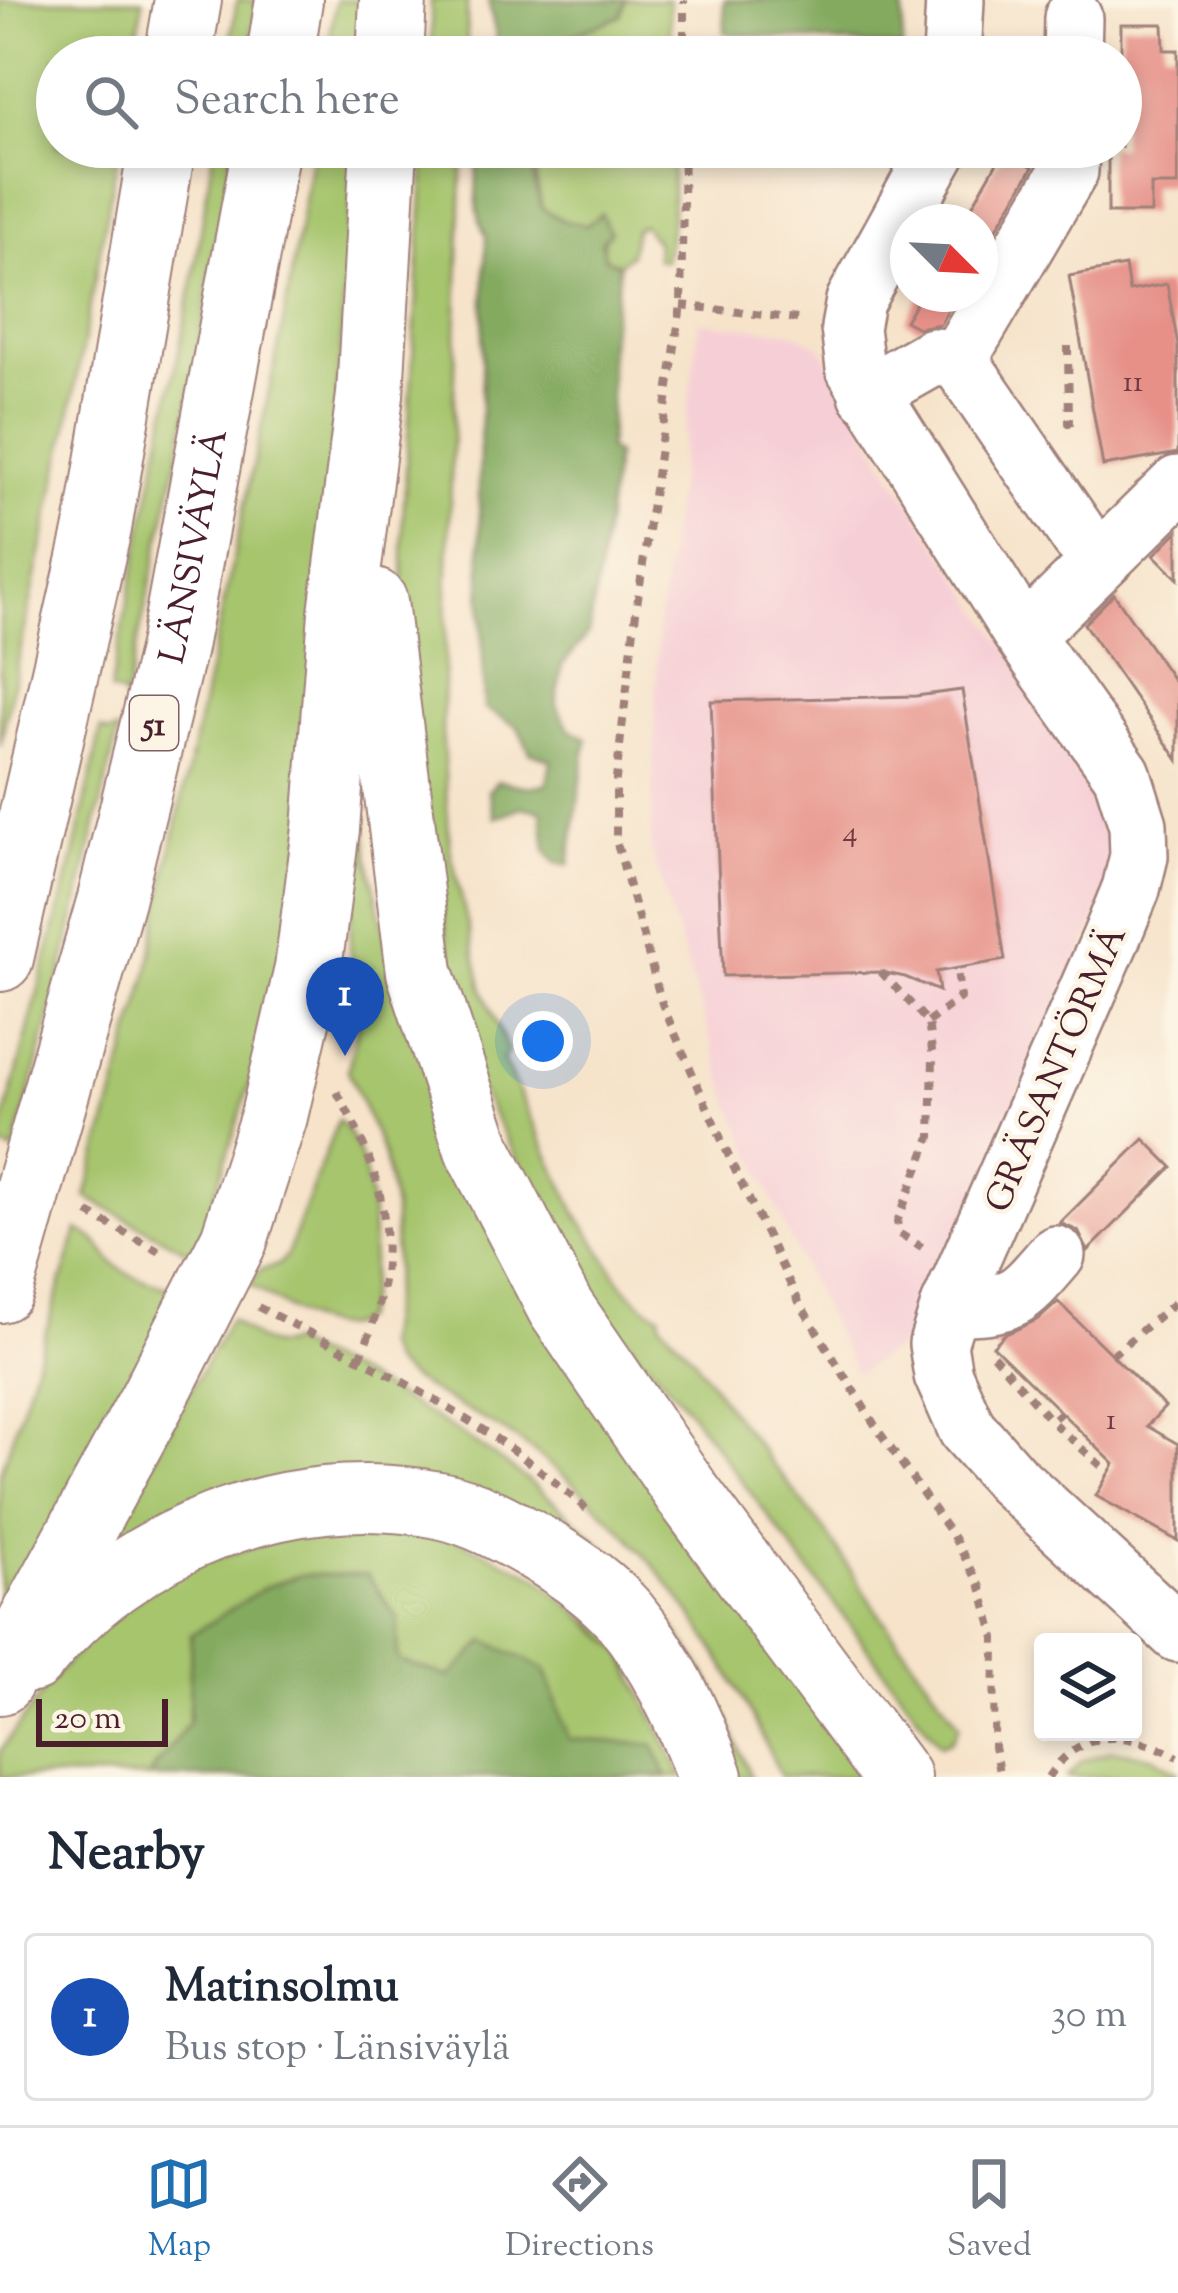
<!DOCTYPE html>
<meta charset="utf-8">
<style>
:root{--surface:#fff;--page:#f6f6f7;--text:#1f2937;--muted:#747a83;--line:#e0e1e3;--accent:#1f6fb2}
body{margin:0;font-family:"Sorts Mill Goudy",serif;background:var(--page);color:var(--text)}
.controls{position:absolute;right:36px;bottom:36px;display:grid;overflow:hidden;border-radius:12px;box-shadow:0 6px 18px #0003}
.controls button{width:108px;height:108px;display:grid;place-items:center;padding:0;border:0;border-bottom:3px solid var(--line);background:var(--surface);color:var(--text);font:60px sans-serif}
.compass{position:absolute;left:890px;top:204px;width:108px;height:108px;border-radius:50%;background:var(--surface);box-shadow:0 6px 18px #0003;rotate:114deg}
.scale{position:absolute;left:36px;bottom:30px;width:132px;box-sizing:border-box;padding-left:12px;border:6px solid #4a1f2b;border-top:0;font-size:33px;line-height:42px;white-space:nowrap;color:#4a1f2b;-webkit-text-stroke:9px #fcf5e5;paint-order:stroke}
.you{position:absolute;left:543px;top:1041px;width:42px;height:42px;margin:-30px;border:9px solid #fff;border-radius:50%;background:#1a73e8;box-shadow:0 0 0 18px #1a73e833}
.badge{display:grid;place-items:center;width:78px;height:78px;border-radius:50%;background:var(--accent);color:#fff;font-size:39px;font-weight:700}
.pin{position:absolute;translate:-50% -99px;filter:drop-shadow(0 3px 6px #0008)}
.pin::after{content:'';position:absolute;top:63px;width:42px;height:36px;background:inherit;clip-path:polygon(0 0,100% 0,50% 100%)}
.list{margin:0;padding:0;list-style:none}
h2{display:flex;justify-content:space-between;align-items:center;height:156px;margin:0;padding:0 48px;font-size:51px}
h2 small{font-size:39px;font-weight:400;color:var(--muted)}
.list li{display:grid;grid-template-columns:78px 1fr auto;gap:36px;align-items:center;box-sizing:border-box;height:168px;margin:0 24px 24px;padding:0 24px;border:3px solid var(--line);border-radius:12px}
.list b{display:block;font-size:45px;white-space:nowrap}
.list p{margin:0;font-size:39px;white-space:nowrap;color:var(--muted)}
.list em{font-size:39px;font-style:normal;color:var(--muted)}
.icon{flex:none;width:66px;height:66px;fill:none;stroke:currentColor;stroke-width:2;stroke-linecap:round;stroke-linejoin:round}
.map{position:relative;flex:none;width:1178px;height:1777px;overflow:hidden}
.search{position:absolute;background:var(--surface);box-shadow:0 6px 18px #0003;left:36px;right:36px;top:36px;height:132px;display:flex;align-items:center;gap:30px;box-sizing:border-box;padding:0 42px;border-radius:66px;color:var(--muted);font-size:45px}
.sheet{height:348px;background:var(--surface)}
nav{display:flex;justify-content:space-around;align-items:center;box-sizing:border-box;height:168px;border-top:3px solid var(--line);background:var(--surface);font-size:33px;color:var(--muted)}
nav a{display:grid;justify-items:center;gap:6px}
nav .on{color:var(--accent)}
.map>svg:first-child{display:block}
</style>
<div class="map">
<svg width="1178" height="1777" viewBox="0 0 1178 1777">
<rect width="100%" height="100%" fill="#fcf5e5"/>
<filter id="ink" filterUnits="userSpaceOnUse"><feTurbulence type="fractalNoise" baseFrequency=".00833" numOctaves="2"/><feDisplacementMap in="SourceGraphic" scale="24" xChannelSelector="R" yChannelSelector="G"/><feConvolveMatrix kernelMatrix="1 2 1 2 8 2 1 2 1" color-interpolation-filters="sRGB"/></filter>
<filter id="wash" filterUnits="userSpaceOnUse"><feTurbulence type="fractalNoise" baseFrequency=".004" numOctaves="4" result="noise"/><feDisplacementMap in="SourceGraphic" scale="48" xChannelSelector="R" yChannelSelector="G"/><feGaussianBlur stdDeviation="2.7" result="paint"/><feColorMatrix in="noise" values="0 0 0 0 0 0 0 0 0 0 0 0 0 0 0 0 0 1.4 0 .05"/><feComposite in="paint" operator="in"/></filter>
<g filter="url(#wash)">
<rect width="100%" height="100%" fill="#f6e3ca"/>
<!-- built -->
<polygon fill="#f6cfd6" points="700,322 792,332 821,347 890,472 1113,810 1114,877 918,1334 856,1374 805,1272 732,1107 651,850 658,626"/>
<!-- green -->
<g fill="#a6c56d" stroke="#78724c" stroke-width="3">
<polygon points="0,0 143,0 134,57 57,57 57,147 119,147 67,431 0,746"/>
<polygon points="237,0 257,0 248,57 228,57"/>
<polygon points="336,0 365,0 362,57 327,57"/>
<polygon points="431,0 467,0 467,57 432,57"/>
<polygon points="626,0 669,0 671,57 561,57 569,36 620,16"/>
<polygon points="214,147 233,147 185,425 125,700 121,694 110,691 193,281"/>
<polygon points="313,147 355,147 308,803 284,977 195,1255 86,1197 149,969 164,883 281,335"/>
<path d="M426 147H463L442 730 450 849 483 990 508 1051 503 1060 579 1219C606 1249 618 1297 660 1314L661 1323 694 1358 728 1408 826 1532 881 1617 960 1725 951 1741 940 1745 681 1400 592 1301 467 1065 404 672 403 521Z"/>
<polygon points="530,147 672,147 672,220 665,260 656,259 657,243 643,225 635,229 630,254 619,264 605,259 600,214 588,225 564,221 542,208"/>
<polygon points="101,729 109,733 118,731 59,984 14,1152 0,1145 0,1136 74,856"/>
<path d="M362 771 368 856 403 1016 873 1777H781C720 1638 642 1529 518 1440 480 1414 424 1393 392 1364L384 1346 395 1272 394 1209 384 1156 348 1070 370 969 354 966 350 953 352 861Z"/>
<path d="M338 1120C379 1159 379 1268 362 1319 328 1344 282 1303 250 1285L260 1270 278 1265 287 1255Z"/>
<path d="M78 1230C104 1243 97 1246 113 1263 128 1277 149 1282 168 1287L175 1282 181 1286 0 1633V1476Z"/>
<path d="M230 1319C248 1332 266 1353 289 1343 453 1417 603 1512 702 1668 723 1700 735 1742 751 1777H729L482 1495 108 1552 161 1444Z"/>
<polygon points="328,1526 451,1537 535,1575 621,1651 683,1777 666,1777 653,1745 569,1740 545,1669 449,1677 396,1660 398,1618 366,1575 301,1575 191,1635 189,1722 148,1777 0,1777 0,1751 54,1677 96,1630 175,1569"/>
<polygon points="1112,1750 1152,1756 1178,1772 1178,1777 1067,1777 1082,1761"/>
</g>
<!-- forest -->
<g fill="#84aa60" stroke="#676446" stroke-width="3">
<polygon points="488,0 626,0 621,16 569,36 561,57 501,57"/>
<polygon points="724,0 904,0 902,48 725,33"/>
<path d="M479 147H530L535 187 542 208 564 221 587 225 601 214 610 232 601 243 605 258 619 264C619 290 611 315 610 342 609 380 613 409 608 450L616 454 589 633 562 665 556 705 569 728 587 739 569 865 556 863 546 850 542 811 521 807 495 818 488 791 498 781 528 787 547 784 551 760 530 752 518 727 484 708 479 486 486 236C472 211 477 175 479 147Z"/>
<polygon points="301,1575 367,1575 398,1618 397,1660 449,1677 486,1641 545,1669 569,1739 654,1745 666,1777 148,1777 189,1722 191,1635 265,1587"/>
</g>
<g id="blocks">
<!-- building -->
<g fill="#e69088">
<polygon points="1121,24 1163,24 1164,50 1178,50 1178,185 1151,185 1151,213 1108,213 1108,147 1121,147"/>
<polygon points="1004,150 1033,167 980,257 980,222 963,222"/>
<polygon points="1125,266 1129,291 1167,284 1178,345 1178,453 1103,466 1069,276"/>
<polygon points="921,294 958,294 940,324 918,328 905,321"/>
<polygon points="1178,531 1178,579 1154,555"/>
<polygon points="1114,594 1178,687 1178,760 1084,624"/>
<polygon points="962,690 1005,960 936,972 939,991 905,977 881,972 723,976 711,701 916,696"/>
<polygon points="1144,1139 1172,1167 1088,1251 1078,1231 1060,1223"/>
<polygon points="1058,1302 1165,1407 1147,1426 1178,1444 1178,1541 1096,1496 1114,1464 993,1346 1004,1335 1039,1319"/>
</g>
</g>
</g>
<g filter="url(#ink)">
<use href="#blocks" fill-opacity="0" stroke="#a0817a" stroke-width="3"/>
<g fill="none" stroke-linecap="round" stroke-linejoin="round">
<defs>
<g id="minor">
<polyline points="952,57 955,0"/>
<polyline points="1072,57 1073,18"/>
<polyline points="940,147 855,301 850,328 855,368 1019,629 1122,774 1138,825 1139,856 1131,889 1111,938 950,1306 938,1344 943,1375 967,1429 1011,1479 1178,1633"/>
<polyline points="958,359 1069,171 1070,147"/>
<polyline points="868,394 933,357 958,359 1080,537"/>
<polyline points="1046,615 1178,485"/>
<path d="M950 1306C1012 1306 1016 1302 1056 1255"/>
</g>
<g id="highway">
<polyline points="178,57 188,0"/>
<polyline points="280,57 289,0"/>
<polyline points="390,57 393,0"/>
<polyline points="374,602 420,972 478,1149 560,1307 688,1494 897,1777"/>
<polyline points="0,958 98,528 162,147"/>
<path id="s1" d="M0 1289 111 899 173 647 266 147"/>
<path d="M32 1659C126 1539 290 1476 439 1505 475 1512 508 1531 539 1549 570 1567 601 1589 625 1616 664 1663 690 1720 710 1777"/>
<polyline points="0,1681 153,1399 234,1240 274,1116 308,969 326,829 342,613 370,395 384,147"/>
</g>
</defs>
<!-- minor casing -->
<use href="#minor" stroke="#a0817a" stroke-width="62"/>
<!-- highway casing -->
<use href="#highway" stroke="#a0817a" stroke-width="70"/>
<!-- path -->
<g stroke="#a0817a" stroke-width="8" stroke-dasharray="9 9" stroke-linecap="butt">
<polyline points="684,57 684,0"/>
<polyline points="684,147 681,305 636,612 616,779 616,840 662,1004 734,1168 800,1304 878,1430 954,1538 981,1587 995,1638 994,1747 1000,1777"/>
<polyline points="681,305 805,320"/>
<polyline points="1068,346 1069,423 1073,433"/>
<polyline points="881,972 928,1022 933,1058 931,1137 897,1222 900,1234 922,1247"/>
<polyline points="928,1022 960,998 957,968"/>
<path d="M337 1092C390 1186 403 1257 360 1358"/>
<polyline points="88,1213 166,1255"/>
<path d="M258 1307C372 1364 491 1422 586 1509"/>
<polyline points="993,1355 1051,1421"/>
<polyline points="1112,1355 1178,1300"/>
<polyline points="1061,1412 1051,1421 1109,1473"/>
<path d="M1048 1777C1082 1726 1129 1731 1178 1757"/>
</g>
<!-- minor -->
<use href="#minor" stroke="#fff" stroke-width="57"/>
<!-- highway -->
<use href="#highway" stroke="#fff" stroke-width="66"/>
</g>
</g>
<g text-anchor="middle" stroke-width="9" stroke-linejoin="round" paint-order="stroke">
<!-- number labels -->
<g font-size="30" fill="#713b42">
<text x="1133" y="391">11</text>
<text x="850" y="841">4</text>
<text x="1111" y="1429">1</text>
</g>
<!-- shield labels -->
<rect fill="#fcf5e5" stroke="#7f5f63" stroke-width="3" x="130" y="696" width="48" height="54" rx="9"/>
<g font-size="33" font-weight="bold" fill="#4a1f2b">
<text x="154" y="735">51</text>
</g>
<!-- street labels -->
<g font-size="36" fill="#4a1f2b" stroke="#fcf5e5">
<text dy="13" stroke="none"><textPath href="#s1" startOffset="768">LÄNSIVÄYLÄ</textPath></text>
<text transform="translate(1054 1068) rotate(-67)" y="13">GRÄSANTÖRMÄ</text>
</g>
</g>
</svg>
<div class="controls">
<button><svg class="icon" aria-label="layers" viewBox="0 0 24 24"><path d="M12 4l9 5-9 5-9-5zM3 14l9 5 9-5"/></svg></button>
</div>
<svg class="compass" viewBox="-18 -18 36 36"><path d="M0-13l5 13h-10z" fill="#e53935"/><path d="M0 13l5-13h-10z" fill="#747a83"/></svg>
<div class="scale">20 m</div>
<div class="you"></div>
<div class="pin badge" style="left:345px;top:1056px;background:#1a4fb4">1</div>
<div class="search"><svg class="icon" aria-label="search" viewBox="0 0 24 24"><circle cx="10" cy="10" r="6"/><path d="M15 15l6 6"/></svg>Search here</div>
</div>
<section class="sheet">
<h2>Nearby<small></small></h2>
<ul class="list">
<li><span class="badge" style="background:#1a4fb4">1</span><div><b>Matinsolmu</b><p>Bus stop · Länsiväylä</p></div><em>30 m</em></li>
</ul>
</section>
<nav>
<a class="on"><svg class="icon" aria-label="map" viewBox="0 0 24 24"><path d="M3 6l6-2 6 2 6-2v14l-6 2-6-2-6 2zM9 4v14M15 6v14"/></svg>Map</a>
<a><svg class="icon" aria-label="directions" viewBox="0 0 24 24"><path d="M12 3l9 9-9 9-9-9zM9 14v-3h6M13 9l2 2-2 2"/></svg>Directions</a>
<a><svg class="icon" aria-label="saved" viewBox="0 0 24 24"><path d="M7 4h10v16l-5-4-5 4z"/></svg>Saved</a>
</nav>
